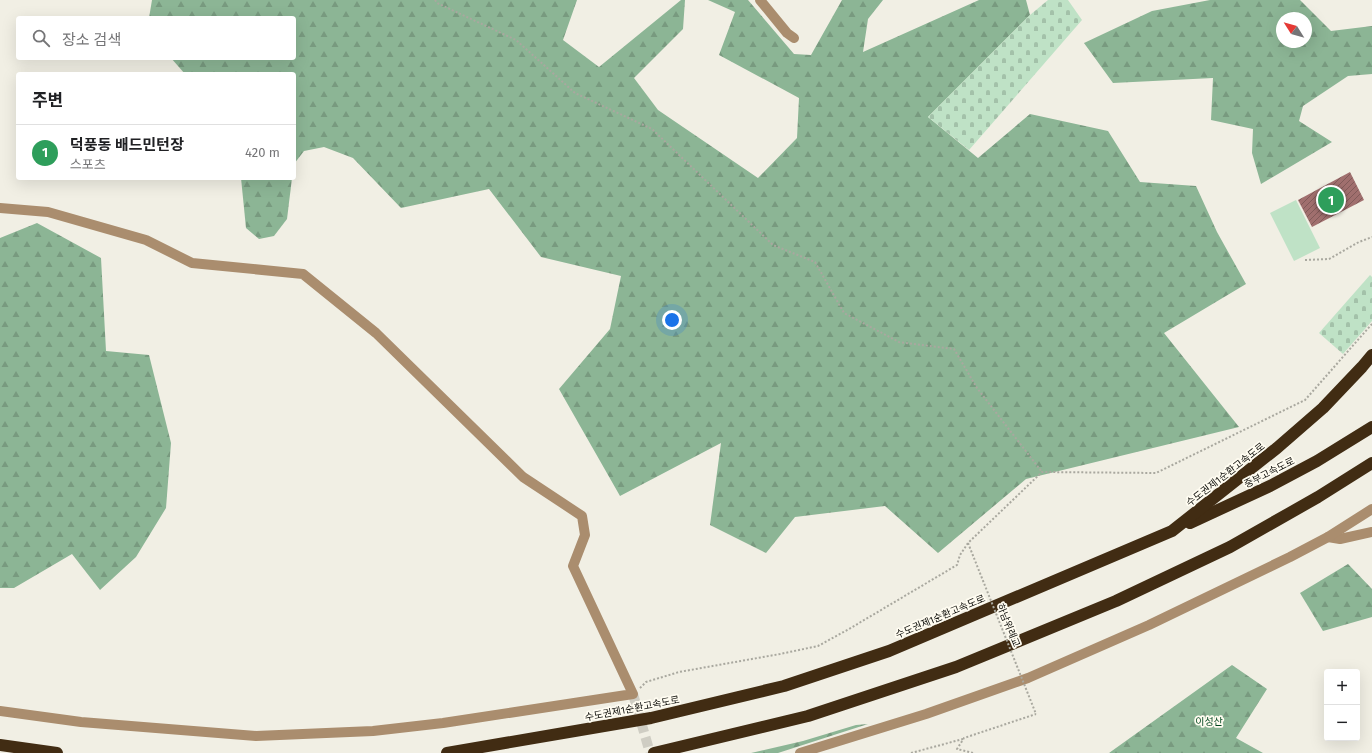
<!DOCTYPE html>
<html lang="ko">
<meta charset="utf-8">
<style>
:root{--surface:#fff;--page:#f2f2f2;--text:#202124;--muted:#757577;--line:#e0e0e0;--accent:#0b8043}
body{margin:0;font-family:"Fira Sans","Noto Sans KR",sans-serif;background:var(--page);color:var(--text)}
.controls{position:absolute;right:12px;bottom:12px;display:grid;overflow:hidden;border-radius:4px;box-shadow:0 4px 16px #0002}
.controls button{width:36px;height:36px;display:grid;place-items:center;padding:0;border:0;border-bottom:1px solid var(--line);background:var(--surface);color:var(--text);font:20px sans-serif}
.compass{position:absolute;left:1276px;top:12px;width:36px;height:36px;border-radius:50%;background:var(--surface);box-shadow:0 4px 16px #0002;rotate:307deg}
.you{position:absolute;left:672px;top:320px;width:14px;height:14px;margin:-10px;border:3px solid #fff;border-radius:50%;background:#1a73e8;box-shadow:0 0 0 6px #1a73e833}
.badge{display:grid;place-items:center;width:26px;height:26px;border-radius:50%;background:var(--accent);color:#fff;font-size:13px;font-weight:700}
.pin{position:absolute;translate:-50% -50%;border:2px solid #fff;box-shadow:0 1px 4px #0006}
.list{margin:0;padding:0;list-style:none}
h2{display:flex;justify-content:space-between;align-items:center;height:52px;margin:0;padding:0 16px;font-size:17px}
h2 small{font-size:13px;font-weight:400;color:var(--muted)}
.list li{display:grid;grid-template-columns:26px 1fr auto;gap:12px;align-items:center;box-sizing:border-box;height:56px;padding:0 16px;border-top:1px solid var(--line)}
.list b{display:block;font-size:15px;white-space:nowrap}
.list p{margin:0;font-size:13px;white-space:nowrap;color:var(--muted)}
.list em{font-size:13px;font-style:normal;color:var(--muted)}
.icon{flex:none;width:22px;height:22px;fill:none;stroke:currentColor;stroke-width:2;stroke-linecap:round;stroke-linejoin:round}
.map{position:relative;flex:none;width:1372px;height:753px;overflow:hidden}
.search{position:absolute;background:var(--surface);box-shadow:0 4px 16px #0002;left:16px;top:16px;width:280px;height:44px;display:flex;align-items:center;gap:10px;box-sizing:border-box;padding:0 14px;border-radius:4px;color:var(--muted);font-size:15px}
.panel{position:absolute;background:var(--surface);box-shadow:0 4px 16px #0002;left:16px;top:72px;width:280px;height:108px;border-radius:4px}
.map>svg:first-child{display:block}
</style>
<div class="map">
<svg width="1372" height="753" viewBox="0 0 1372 753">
<defs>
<pattern id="forest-firs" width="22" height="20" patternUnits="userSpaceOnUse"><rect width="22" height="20" fill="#8cb595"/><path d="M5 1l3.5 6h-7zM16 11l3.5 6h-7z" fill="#789a7f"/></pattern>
<pattern id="cemetery-stones" width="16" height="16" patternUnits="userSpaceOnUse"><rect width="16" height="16" fill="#bfe2c6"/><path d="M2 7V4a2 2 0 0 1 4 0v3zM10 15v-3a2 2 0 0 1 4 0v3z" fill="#a3c1a9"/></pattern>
<pattern id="building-hatch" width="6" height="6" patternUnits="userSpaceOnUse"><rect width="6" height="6" fill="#a06f6e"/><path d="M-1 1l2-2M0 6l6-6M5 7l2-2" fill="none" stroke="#815a59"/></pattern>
</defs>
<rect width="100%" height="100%" fill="#f1efe4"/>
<!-- green -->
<polygon fill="#bfe2c6" points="1296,200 1320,248 1294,261 1270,213"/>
<!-- forest -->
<g fill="url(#forest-firs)" fill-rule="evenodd">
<polygon points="152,0 577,0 563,40 599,67 681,0 685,0 683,29 634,78 658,110 758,178 797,138 799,98 719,55 735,12 708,0 748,0 794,54 811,55 842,0 883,0 868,19 863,52 979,0 1026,0 1030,15 928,117 978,158 1030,114 1108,131 1140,182 1196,186 1217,232 1246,284 1164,333 1239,427 1026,479 938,553 885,506 795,517 766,553 710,525 721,443 620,496 559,389 610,329 621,276 541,257 489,189 401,208 353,158 324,147 304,151 294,164 294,74 185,74 171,58 294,58 294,18 149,18"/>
<path d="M1210 0H1300L1331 31 1372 26V74L1348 76 1303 106 1299 121 1332 142 1261 184 1252 153 1253 129 1211 120 1213 78 1113 83 1084 43 1152 11ZM1282 18H1306V42H1282Z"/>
<polygon points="241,178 292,178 287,219 274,236 259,239 246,228"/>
<polygon points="37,223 101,258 106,351 149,355 171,443 166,508 136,557 100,590 72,554 14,588 0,588 0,238"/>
<polygon points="1348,564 1372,589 1372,617 1323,631 1300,593"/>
<polygon points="1232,665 1267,689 1236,738 1263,753 1109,753"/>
<polygon points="868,724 778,753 751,753 803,741 856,725"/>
</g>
<!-- cemetery -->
<g fill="url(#cemetery-stones)">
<polygon points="1048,0 1068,0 1082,20 969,150 928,117 1030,15"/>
<polygon points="1370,275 1372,277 1372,321 1343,354 1319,333"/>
</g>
<!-- building -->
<polygon fill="url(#building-hatch)" points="1350,172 1364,200 1312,227 1298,200"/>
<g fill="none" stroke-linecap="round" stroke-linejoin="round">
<!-- minor-tunnel -->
<polyline stroke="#cfcdc3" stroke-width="10" stroke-dasharray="10 5" stroke-linecap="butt" points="633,694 650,753"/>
<!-- path -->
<g stroke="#a9a89f" stroke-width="2" stroke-dasharray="2 2" stroke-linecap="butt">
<polyline points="435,0 437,3 516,40 575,93 652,129 773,245 815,262 844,313 899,342 954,349 977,388 1042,472"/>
<polyline points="1305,260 1329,259 1359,242 1372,237"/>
<polyline points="640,688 646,682 679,672 780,654 818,646 849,629 957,565 960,555 968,543 1042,472 1156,473 1305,400 1372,324"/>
<polyline points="911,753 963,739"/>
<polyline points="973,753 957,749 964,738 1036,714"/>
</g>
<!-- minor -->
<g stroke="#aa8d6e" stroke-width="10">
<polyline points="760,0 787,33 794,38"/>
<polyline points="0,208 48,212 146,240 192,263 303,274 376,333 523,477 582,516 585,535 573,566 633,694 443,723 373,731 256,736 81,722 0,711"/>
<polyline points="1328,537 1340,539 1372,532"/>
<polyline points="800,753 926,714 1028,678 1149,625 1290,557 1328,537 1372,509"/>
</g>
<!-- highway -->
<g stroke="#412c13" stroke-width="12">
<polyline points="1190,523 1270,486 1317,461 1372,427"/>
<polyline points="0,745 57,753"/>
<polyline points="447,753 651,718 784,686 889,651 1172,531 1277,448 1323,408 1362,367 1372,355"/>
<polyline points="654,753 808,716 956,667 1116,601 1230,547 1318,497 1372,463"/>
</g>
<!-- path-bridge -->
<polyline stroke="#a9a89f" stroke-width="2" stroke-dasharray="2 2" stroke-linecap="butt" points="968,543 1036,714"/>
</g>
<g text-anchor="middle" stroke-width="3.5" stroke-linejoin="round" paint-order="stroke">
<!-- street labels -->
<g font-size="10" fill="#0e0e0a" stroke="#fffcf1">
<text transform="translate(1269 472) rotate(-27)" y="4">중부고속도로</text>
<text transform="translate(1225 474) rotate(-38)" y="4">수도권제1순환고속도로</text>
<text transform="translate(940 616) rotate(-23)" y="4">수도권제1순환고속도로</text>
<text transform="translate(1009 625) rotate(68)" y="4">하남위례교</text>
<text transform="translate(632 708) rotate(-11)" y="4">수도권제1순환고속도로</text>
</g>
<!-- park labels -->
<g font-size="10" fill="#00461e" stroke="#fffcf1">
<text x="1209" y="725">이성산</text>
</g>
</g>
</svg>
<div class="controls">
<button>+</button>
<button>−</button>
</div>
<svg class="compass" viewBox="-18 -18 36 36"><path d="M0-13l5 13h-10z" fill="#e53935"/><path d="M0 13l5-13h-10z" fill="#757577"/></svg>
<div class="you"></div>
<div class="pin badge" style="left:1331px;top:200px;background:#2e9e5b">1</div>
<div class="search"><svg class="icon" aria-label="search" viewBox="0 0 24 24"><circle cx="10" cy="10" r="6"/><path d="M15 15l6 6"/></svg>장소 검색</div>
<section class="panel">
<h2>주변<small></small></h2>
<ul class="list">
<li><span class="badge" style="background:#2e9e5b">1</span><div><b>덕풍동 배드민턴장</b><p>스포츠</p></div><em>420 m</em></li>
</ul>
</section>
</div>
